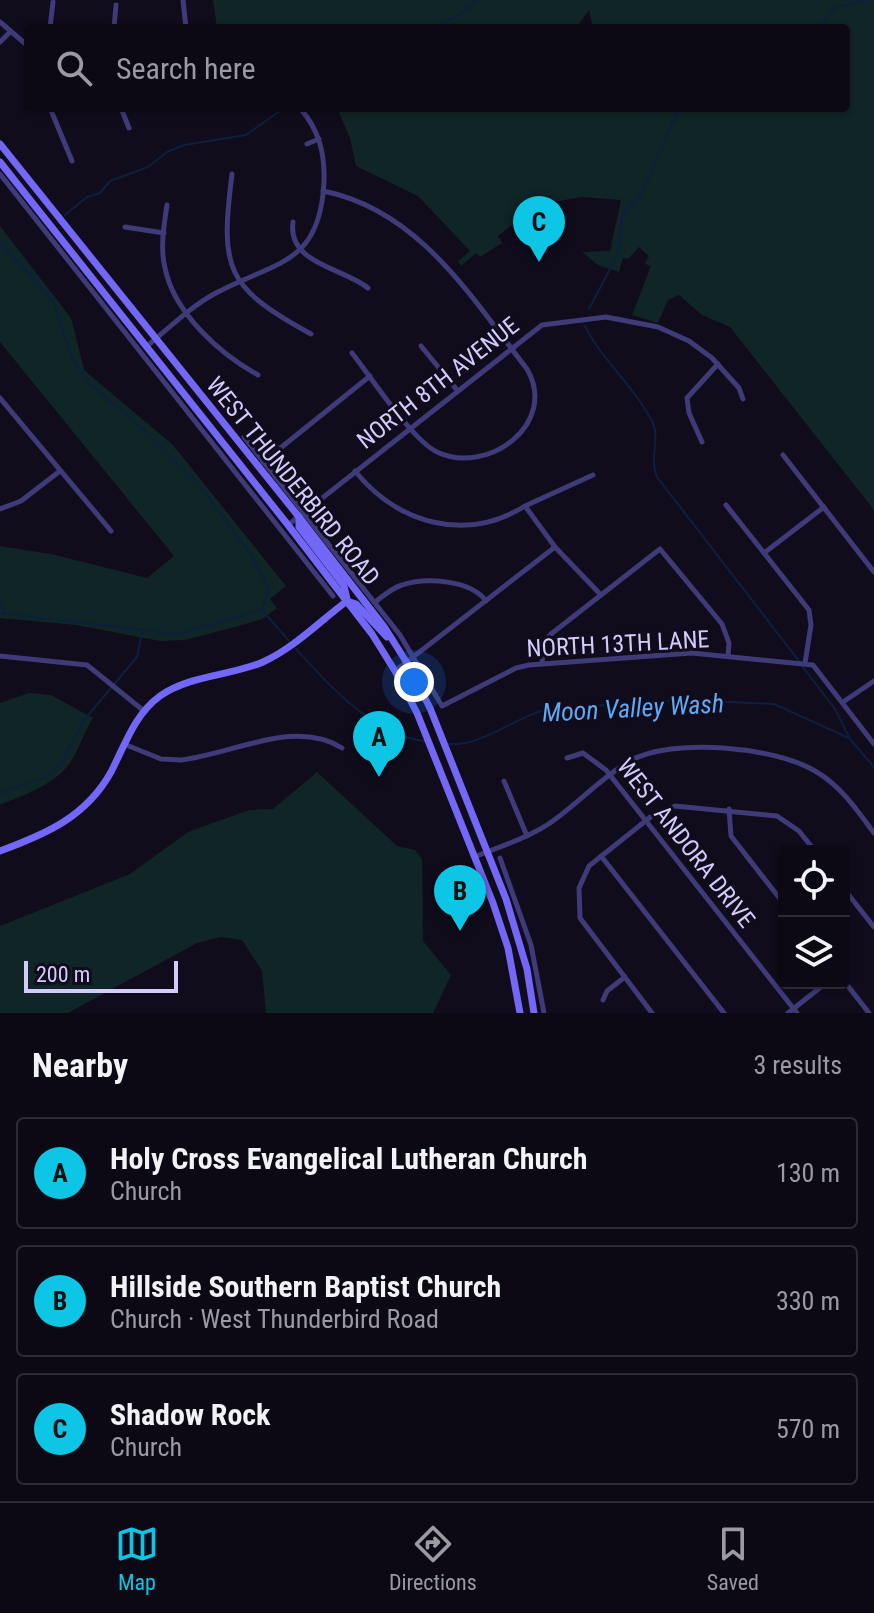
<!DOCTYPE html>
<meta charset="utf-8">
<style>
:root{--surface:#0c0915;--page:#15121e;--text:#f1f3f6;--muted:#9a9aa0;--line:#2c2a34;--accent:#0dc6e5}
body{margin:0;font-family:"Roboto Condensed",sans-serif;background:var(--page);color:var(--text)}
.controls{position:absolute;right:24px;bottom:24px;display:grid;overflow:hidden;border-radius:8px;box-shadow:0 2px 6px #0004}
.controls button{width:72px;height:72px;display:grid;place-items:center;padding:0;border:0;border-bottom:2px solid var(--line);background:var(--surface);color:var(--text);font:40px sans-serif}
.scale{position:absolute;left:24px;bottom:20px;width:154px;box-sizing:border-box;padding-left:8px;border:4px solid #d3cbfc;border-top:0;font-size:22px;line-height:28px;white-space:nowrap;color:#d3cbfc;-webkit-text-stroke:6px #100c1c;paint-order:stroke}
.you{position:absolute;left:414px;top:682px;width:28px;height:28px;margin:-20px;border:6px solid #fff;border-radius:50%;background:#1a73e8;box-shadow:0 0 0 12px #1a73e833}
.badge{display:grid;place-items:center;width:52px;height:52px;border-radius:50%;background:var(--accent);color:#111;font-size:26px;font-weight:700}
.pin{position:absolute;translate:-50% -66px;filter:drop-shadow(0 2px 4px #0008)}
.pin::after{content:'';position:absolute;top:42px;width:28px;height:24px;background:inherit;clip-path:polygon(0 0,100% 0,50% 100%)}
.list{margin:0;padding:0;list-style:none}
h2{display:flex;justify-content:space-between;align-items:center;height:104px;margin:0;padding:0 32px;font-size:34px}
h2 small{font-size:26px;font-weight:400;color:var(--muted)}
.list li{display:grid;grid-template-columns:52px 1fr auto;gap:24px;align-items:center;box-sizing:border-box;height:112px;margin:0 16px 16px;padding:0 16px;border:2px solid var(--line);border-radius:8px}
.list b{display:block;font-size:30px;white-space:nowrap}
.list p{margin:0;font-size:26px;white-space:nowrap;color:var(--muted)}
.list em{font-size:26px;font-style:normal;color:var(--muted)}
.icon{flex:none;width:44px;height:44px;fill:none;stroke:currentColor;stroke-width:2;stroke-linecap:round;stroke-linejoin:round}
.map{position:relative;flex:none;width:874px;height:1013px;overflow:hidden}
.search{position:absolute;background:var(--surface);box-shadow:0 2px 6px #0004;left:24px;right:24px;top:24px;height:88px;display:flex;align-items:center;gap:20px;box-sizing:border-box;padding:0 28px;border-radius:8px;color:var(--muted);font-size:30px}
.sheet{height:488px;background:var(--surface)}
nav{display:flex;justify-content:space-around;align-items:center;box-sizing:border-box;height:112px;border-top:2px solid var(--line);background:var(--surface);font-size:22px;color:var(--muted)}
nav a{display:grid;justify-items:center;gap:4px}
nav .on{color:var(--accent)}
.map>svg:first-child{display:block}
</style>
<div class="map">
<svg width="874" height="1013" viewBox="0 0 874 1013">
<rect width="100%" height="100%" fill="#100c1c"/>
<!-- green -->
<g fill="#102526">
<polygon points="213,0 874,0 874,510 730,327 702,315 679,295 668,300 658,323 632,315 651,266 645,264 649,256 639,247 628,259 623,258 619,272 598,265 582,252 610,251 621,200 581,197 537,205 498,236 502,243 480,257 476,253 461,266 458,261 470,251 418,196 356,166 350,138 337,108 846,108 846,28 593,28 589,10 576,28 217,28"/>
<polygon points="0,226 71,318 84,370 173,445 286,586 270,599 277,608 262,619 242,625 185,640 160,641 76,625 0,618 0,546 51,554 147,578 174,556 0,342"/>
<path d="M29 693 51 695 93 718C84 732 79 749 70 763 54 785 24 795 0 805V703Z"/>
<polygon points="317,772 397,846 415,850 422,859 423,941 451,975 433,1013 266,1013 262,971 242,940 221,937 197,943 68,1013 0,1013 0,926 130,874 188,832 249,810 273,809"/>
</g>
<g fill="none" stroke-linecap="round" stroke-linejoin="round">
<!-- stream -->
<g stroke="#0e1f3e" stroke-width="2">
<polyline points="442,28 440,23 457,17 476,0"/>
<polyline points="817,28 837,7 868,0"/>
<polyline points="65,215 87,197 100,193 110,181 148,167 167,152 184,145 246,135 284,108"/>
<polyline points="0,242 53,301 73,360 88,382 143,429 200,486 251,555 269,589 262,609"/>
<polyline points="589,309 618,254 623,214 642,193 679,108"/>
<path d="M585 326C603 362 635 387 653 423 660 439 649 460 657 477L799 661"/>
<polyline points="0,602 5,611"/>
<path d="M0 613 179 634 262 610C303 655 359 732 424 741"/>
<polyline points="802,666 835,709 849,737"/>
<path d="M446 744C481 748 514 717 548 709L680 700 774 704 849 738 874 767"/>
<polyline points="0,793 44,778 60,765 84,720 137,657 142,632"/>
</g>
<!-- street -->
<g stroke="#3f3a78" stroke-width="5">
<polyline points="183,0 186,28"/>
<polyline points="0,22 28,46"/>
<polyline points="50,28 53,2"/>
<polyline points="114,28 116,5"/>
<polyline points="0,42 10,32"/>
<polyline points="50,108 72,161"/>
<polyline points="121,108 129,128"/>
<polyline points="30,109 31,108"/>
<polyline points="307,144 319,139"/>
<polyline points="0,174 333,596"/>
<path d="M232 174C220 269 225 287 311 334"/>
<path d="M323 191C419 210 471 297 527 369 559 424 487 476 437 452 412 440 371 377 352 353"/>
<path d="M167 205C164 225 160 248 165 268 174 313 220 354 258 375"/>
<path d="M293 222C287 264 344 268 368 288"/>
<polyline points="125,227 164,233"/>
<polyline points="421,346 457,390"/>
<path d="M146 347C168 329 189 308 214 294 275 261 320 266 324 182 325 153 319 130 300 108"/>
<polyline points="0,398 111,531"/>
<polyline points="244,437 400,635 442,706 516,668 529,665 692,653 813,665 874,744"/>
<polyline points="702,442 689,413 687,398 718,364"/>
<polyline points="783,455 874,572"/>
<polyline points="263,462 370,376"/>
<path d="M355 471C398 524 466 543 525 506L555 547 601 595"/>
<polyline points="726,505 809,610 811,625 805,663"/>
<polyline points="525,506 593,475"/>
<polyline points="0,509 21,501 60,471"/>
<polyline points="288,525 542,325 606,317 658,327 689,341 712,358 739,388 743,399"/>
<polyline points="764,553 824,507"/>
<path d="M375 602C383 596 392 588 402 585 426 577 471 580 486 601"/>
<polyline points="0,656 87,665 144,711"/>
<polyline points="542,663 544,642 551,634 660,549 722,624 729,643 728,656"/>
<polyline points="395,671 555,547"/>
<polyline points="843,702 874,681"/>
<path d="M124 744 161 759 181 760C234 754 294 718 342 748"/>
<polyline points="567,758 583,753 606,770 797,1013"/>
<polyline points="504,781 527,836"/>
<polyline points="729,809 731,836 784,904"/>
<polyline points="601,856 724,1013"/>
<path d="M474 857C499 847 525 839 547 825 576 806 600 778 630 761 672 737 775 747 815 771 840 785 857 810 874 833"/>
<polyline points="500,858 531,945 544,1013"/>
<polyline points="844,889 874,927"/>
<polyline points="844,981 869,1013"/>
<polyline points="603,1000 607,991 625,977"/>
<polyline points="652,1013 580,918 579,888 589,866 653,815 675,806 777,816 799,831 815,851"/>
<polyline points="788,1013 826,983"/>
</g>
<!-- secondary -->
<g stroke="#7267f6" stroke-width="7">
<polyline points="0,144 299,517 385,628 407,663 430,708 506,899 527,969 534,1013"/>
<polyline points="0,162 288,525 372,634 395,671 417,713 493,903 508,948 520,1013"/>
<polyline points="299,519 299,527 344,586 347,599"/>
<polyline points="347,601 356,604 387,637"/>
<path d="M0 851C46 834 86 817 111 772 125 745 134 715 160 696 190 675 230 676 263 662 294 648 320 621 347 601"/>
</g>
</g>
<g text-anchor="middle" stroke-width="6" stroke-linejoin="round" paint-order="stroke">
<!-- street labels -->
<g font-size="24" fill="#d3cbfc" stroke="#100c1c">
<text transform="translate(438 383) rotate(-38)" y="8">NORTH 8TH AVENUE</text>
<text transform="translate(293 481) rotate(51)" y="8">WEST THUNDERBIRD ROAD</text>
<text transform="translate(618 644) rotate(-3)" y="8">NORTH 13TH LANE</text>
<text transform="translate(686 843) rotate(52)" y="8">WEST ANDORA DRIVE</text>
</g>
<!-- water labels -->
<g font-size="26" font-style="italic" fill="#5fa9f6" stroke="#100c1c">
<text transform="translate(633 708) rotate(-3)" y="9">Moon Valley Wash</text>
</g>
</g>
</svg>
<div class="controls">
<button><svg class="icon" aria-label="locate" viewBox="0 0 24 24"><circle cx="12" cy="12" r="6"/><path d="M12 2v4M12 18v4M2 12h4M18 12h4"/></svg></button>
<button><svg class="icon" aria-label="layers" viewBox="0 0 24 24"><path d="M12 4l9 5-9 5-9-5zM3 14l9 5 9-5"/></svg></button>
</div>
<div class="scale">200 m</div>
<div class="you"></div>
<div class="pin badge" style="left:379px;top:777px">A</div>
<div class="pin badge" style="left:460px;top:931px">B</div>
<div class="pin badge" style="left:539px;top:262px">C</div>
<div class="search"><svg class="icon" aria-label="search" viewBox="0 0 24 24"><circle cx="10" cy="10" r="6"/><path d="M15 15l6 6"/></svg>Search here</div>
</div>
<section class="sheet">
<h2>Nearby<small>3 results</small></h2>
<ul class="list">
<li><span class="badge">A</span><div><b>Holy Cross Evangelical Lutheran Church</b><p>Church</p></div><em>130 m</em></li>
<li><span class="badge">B</span><div><b>Hillside Southern Baptist Church</b><p>Church · West Thunderbird Road</p></div><em>330 m</em></li>
<li><span class="badge">C</span><div><b>Shadow Rock</b><p>Church</p></div><em>570 m</em></li>
</ul>
</section>
<nav>
<a class="on"><svg class="icon" aria-label="map" viewBox="0 0 24 24"><path d="M3 6l6-2 6 2 6-2v14l-6 2-6-2-6 2zM9 4v14M15 6v14"/></svg>Map</a>
<a><svg class="icon" aria-label="directions" viewBox="0 0 24 24"><path d="M12 3l9 9-9 9-9-9zM9 14v-3h6M13 9l2 2-2 2"/></svg>Directions</a>
<a><svg class="icon" aria-label="saved" viewBox="0 0 24 24"><path d="M7 4h10v16l-5-4-5 4z"/></svg>Saved</a>
</nav>
